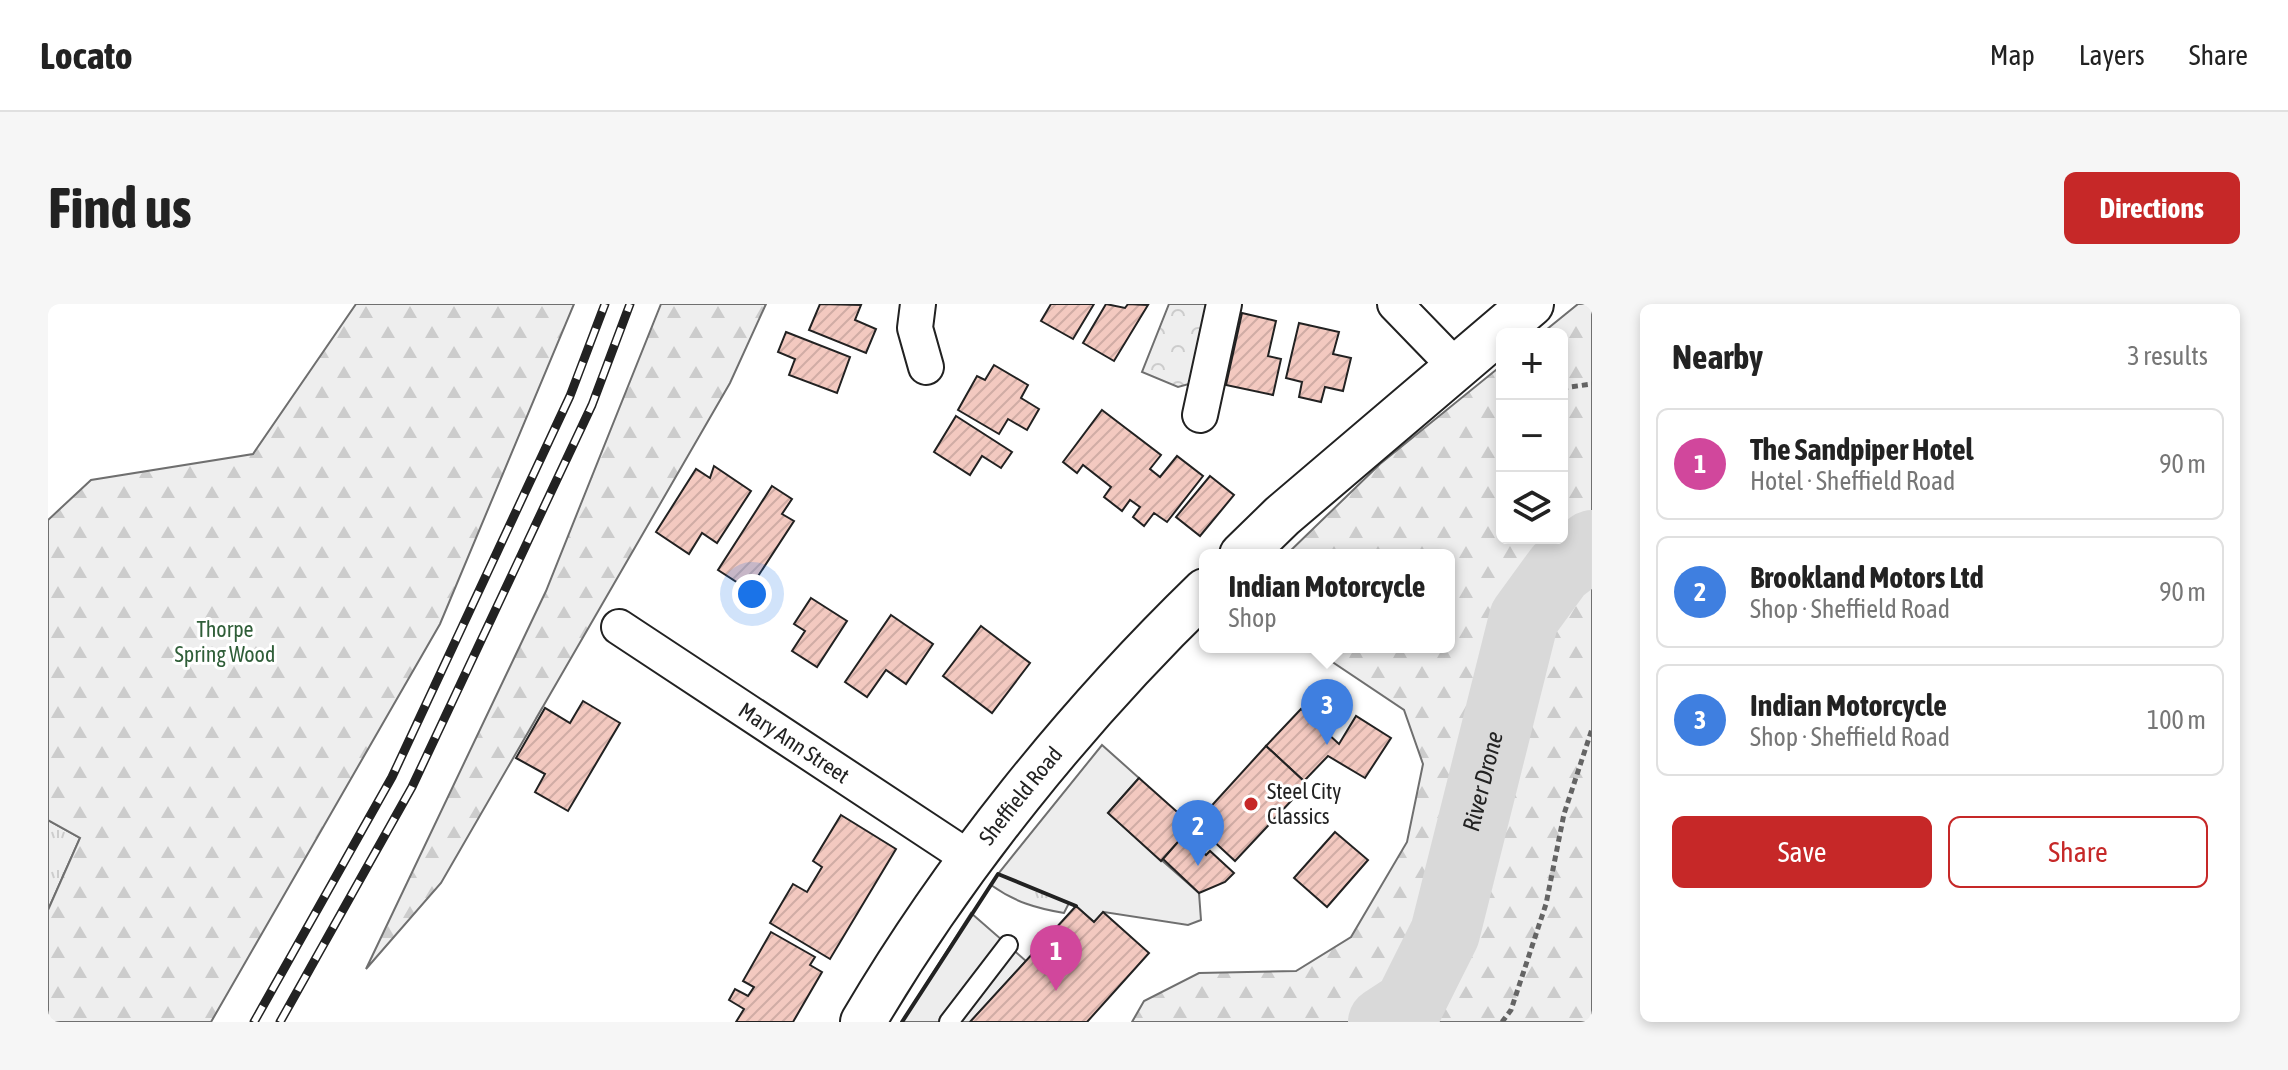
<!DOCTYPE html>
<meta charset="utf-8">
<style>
:root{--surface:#fff;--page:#f6f6f6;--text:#222;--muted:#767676;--line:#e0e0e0;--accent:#c62828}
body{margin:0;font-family:"Asap Condensed",sans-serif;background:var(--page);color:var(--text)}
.controls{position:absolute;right:24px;top:24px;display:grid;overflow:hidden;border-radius:12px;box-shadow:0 4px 12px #0003}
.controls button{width:72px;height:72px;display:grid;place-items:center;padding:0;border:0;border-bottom:2px solid var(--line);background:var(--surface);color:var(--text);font:40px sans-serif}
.you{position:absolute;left:704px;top:290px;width:28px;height:28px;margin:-20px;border:6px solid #fff;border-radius:50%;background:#1a73e8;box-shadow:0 0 0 12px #1a73e833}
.badge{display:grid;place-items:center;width:52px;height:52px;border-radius:50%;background:var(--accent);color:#fff;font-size:26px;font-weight:700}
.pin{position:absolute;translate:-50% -66px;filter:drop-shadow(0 2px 4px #0008)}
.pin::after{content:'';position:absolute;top:42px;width:28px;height:24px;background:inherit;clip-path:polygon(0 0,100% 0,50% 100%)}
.popup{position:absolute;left:1151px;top:245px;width:256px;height:104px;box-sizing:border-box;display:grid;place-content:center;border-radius:12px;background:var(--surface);filter:drop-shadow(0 2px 6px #0005);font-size:26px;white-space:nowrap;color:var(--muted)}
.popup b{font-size:30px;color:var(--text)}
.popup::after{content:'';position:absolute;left:50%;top:100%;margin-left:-16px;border:16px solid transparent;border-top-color:var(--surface)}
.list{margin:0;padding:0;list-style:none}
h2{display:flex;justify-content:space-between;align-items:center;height:104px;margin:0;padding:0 32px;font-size:34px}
h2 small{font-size:26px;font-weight:400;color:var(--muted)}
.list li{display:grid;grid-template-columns:52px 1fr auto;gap:24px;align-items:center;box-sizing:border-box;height:112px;margin:0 16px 16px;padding:0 16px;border:2px solid var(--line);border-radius:12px}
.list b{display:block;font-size:30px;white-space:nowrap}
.list p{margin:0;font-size:26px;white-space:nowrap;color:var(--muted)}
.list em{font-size:26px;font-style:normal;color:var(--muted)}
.actions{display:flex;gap:16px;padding:24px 32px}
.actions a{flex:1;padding:18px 0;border:2px solid var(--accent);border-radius:12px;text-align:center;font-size:28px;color:var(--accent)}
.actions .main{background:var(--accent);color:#fff}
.icon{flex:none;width:44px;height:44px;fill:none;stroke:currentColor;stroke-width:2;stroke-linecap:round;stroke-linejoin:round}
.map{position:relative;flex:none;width:1544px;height:718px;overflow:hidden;border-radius:12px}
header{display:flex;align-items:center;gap:48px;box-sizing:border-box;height:112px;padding:0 40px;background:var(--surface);border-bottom:2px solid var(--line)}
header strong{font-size:38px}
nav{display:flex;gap:44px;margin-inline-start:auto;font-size:28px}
.intro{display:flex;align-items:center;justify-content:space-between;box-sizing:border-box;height:192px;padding:0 48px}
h1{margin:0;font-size:56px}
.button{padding:20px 36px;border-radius:12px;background:var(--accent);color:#fff;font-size:28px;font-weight:700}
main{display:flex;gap:48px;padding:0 48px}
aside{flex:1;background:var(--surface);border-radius:12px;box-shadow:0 4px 12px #0003}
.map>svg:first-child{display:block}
</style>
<header>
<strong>Locato</strong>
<nav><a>Map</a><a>Layers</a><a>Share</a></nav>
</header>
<div class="intro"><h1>Find us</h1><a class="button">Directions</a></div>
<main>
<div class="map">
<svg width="1544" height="718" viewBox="0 0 1544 718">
<defs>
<pattern id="grass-tufts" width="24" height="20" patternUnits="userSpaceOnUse" patternTransform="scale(2)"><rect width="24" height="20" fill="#eee"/><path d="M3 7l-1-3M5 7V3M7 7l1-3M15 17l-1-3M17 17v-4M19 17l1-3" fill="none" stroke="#ccc"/></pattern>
<pattern id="forest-firs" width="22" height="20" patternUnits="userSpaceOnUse" patternTransform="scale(2)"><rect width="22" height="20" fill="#eee"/><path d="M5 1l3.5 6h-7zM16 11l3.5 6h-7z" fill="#ccc"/></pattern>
<pattern id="park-crowns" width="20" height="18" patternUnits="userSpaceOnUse" patternTransform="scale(2)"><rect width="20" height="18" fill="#eee"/><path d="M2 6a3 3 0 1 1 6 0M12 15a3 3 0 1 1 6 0" fill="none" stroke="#ccc"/></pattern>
<pattern id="building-hatch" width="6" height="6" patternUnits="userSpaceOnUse" patternTransform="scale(2)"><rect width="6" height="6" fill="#f3c9c0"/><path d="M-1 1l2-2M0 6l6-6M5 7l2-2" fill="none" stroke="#d0aca5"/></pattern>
</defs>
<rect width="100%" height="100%" fill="#fff"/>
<!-- grass -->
<g fill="url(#grass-tufts)" stroke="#6f6f6f" stroke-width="2">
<polygon points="0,516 32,534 0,606"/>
<path d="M950 570 1021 599 1016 609C987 604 967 598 943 581Z"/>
</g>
<!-- forest -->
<g fill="url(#forest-firs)" stroke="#6f6f6f" stroke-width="2">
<polygon points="308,0 526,0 392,320 163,718 0,718 0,606 32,534 0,516 0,216 43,176 205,150"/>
<polygon points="613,0 718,0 682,79 393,579 318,665 498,287"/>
<polygon points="1530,0 1544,0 1544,718 1084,718 1096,697 1151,669 1248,667 1303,633 1359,538 1375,460 1356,406 1262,343 1401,343 1401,251 1238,251 1332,160 1454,61 1454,234 1514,234 1514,30 1493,30"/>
</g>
<!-- park -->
<polygon fill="url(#park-crowns)" stroke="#6f6f6f" stroke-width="2" points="1121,0 1159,0 1141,80 1130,83 1094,68"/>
<!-- parking -->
<g fill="#ededed" stroke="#6f6f6f" stroke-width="2">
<polygon points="1054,441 1091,474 1060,509 1151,589 1153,616 1140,621 1056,608 1046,618 1028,602 950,570"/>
<polygon points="923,609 978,657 922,718 854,718"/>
</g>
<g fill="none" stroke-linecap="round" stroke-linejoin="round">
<!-- river -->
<path stroke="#d9d9d9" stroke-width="70" id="s1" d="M1335 718 1361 701 1397 629 1476 314 1511 266 1544 241"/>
</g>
<!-- building -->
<g fill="url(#building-hatch)" stroke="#222" stroke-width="2">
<polygon points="772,0 813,1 807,16 828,25 818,49 761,26"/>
<polygon points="1003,0 1046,0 1025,35 993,17"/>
<polygon points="1058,0 1077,4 1080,0 1100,1 1066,57 1035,39"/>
<polygon points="1194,9 1228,17 1220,52 1233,55 1225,91 1178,81"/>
<polygon points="1251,19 1291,28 1285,50 1303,54 1295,87 1277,83 1273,98 1251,93 1254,78 1238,74"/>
<polygon points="738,28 802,53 789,89 741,71 747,55 730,48"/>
<polygon points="946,61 980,81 973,94 991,105 979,126 960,115 951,130 910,106 929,72 937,76"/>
<polygon points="1054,106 1113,151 1102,165 1112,173 1129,152 1155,172 1119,218 1106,209 1096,222 1085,213 1092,203 1082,196 1074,207 1056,193 1063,183 1035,161 1029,169 1015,158"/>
<polygon points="908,112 964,148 953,164 934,152 922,171 886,148"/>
<polygon points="666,162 703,187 669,239 654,229 641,250 608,228 648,165 662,174"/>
<polygon points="1162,172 1186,191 1152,232 1128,213"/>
<polygon points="724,182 744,195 734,210 746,217 701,286 670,266"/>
<polygon points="763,294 799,317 769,363 744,347 757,327 746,320"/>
<polygon points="843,311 885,340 858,380 838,366 819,393 797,378"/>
<polygon points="933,322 982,359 944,409 895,372"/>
<polygon points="535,397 572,419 520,507 487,488 497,470 468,454 497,404 522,419"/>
<polygon points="1253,405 1291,440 1308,412 1343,434 1317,474 1280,452 1256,477 1218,442"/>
<polygon points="1218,442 1259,480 1187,557 1147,520"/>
<polygon points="1091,474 1145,522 1113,557 1060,509"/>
<polygon points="793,511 848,545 782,655 722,619 745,580 759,588 774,563 765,557"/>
<polygon points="1287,528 1320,556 1279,603 1246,574"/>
<polygon points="1136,531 1158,551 1162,547 1186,569 1177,578 1151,589 1115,555"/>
<polygon points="1028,602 1046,618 1055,608 1101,649 1039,718 922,718"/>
<polygon points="723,628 767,653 762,661 774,668 745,718 688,718 696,705 681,696 687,685 700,692 706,683 695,677"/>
</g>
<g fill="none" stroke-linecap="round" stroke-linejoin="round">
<defs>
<polyline id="service" points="901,718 960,641"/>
<g id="minor">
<polyline points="870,0 867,24 878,63"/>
<polyline points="1347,0 1408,63"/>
<polyline points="1152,111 1176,0"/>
<path id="s2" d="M571 323 921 554"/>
</g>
<g id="secondary">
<polyline points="1194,251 1234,212 1483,0"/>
<path id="s3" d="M815 718C906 563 1028 412 1157 287"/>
</g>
</defs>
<!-- service casing -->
<use href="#service" stroke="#222" stroke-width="22"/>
<!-- minor casing -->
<use href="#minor" stroke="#222" stroke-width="38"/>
<!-- secondary casing -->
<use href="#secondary" stroke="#222" stroke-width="48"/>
<!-- path -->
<g stroke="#646464" stroke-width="5" stroke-dasharray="6 4" stroke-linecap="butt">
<polyline points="1514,84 1544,80"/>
<polyline points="1454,718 1463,706 1498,600 1516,510 1544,425"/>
</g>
<!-- service -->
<use href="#service" stroke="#fff" stroke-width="18"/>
<!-- minor -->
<use href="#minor" stroke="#fff" stroke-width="34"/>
<!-- secondary -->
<use href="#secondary" stroke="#fff" stroke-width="44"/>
<defs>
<g id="rail">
<polyline points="206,718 344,473 522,92 557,0"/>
<polyline points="232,718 364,483 544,101 582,0"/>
</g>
</defs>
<!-- rail casing -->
<use href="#rail" stroke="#222" stroke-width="9"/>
<!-- rail -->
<use href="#rail" stroke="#fff" stroke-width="6" stroke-dasharray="18" stroke-linecap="butt"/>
<!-- wall -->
<polyline stroke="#222" stroke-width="4" points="854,718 950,570 1028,602"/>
</g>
<!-- markers -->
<circle fill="#c62828" stroke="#fff" stroke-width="3" cx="1203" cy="500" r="8"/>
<g text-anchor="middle" stroke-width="6" stroke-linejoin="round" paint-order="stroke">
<!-- park labels -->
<g font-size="22" fill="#2f5e38" stroke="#fff">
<text x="177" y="333">Thorpe<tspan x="177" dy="25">Spring Wood</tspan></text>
</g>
<!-- street labels -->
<g font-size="22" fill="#222" stroke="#fff">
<text dy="8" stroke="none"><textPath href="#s2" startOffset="210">Mary Ann Street</textPath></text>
<text dy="8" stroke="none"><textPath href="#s3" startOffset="276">Sheffield Road</textPath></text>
</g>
<!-- poi labels -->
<g font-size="22" fill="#222" stroke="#fff" text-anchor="start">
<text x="1219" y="495">Steel City<tspan x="1219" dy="25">Classics</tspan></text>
</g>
<!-- water labels -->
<g font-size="24" font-style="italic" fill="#222" stroke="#fff">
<text dy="8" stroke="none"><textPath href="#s1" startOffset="268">River Drone</textPath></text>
</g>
</g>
</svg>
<div class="controls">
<button>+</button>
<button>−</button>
<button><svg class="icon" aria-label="layers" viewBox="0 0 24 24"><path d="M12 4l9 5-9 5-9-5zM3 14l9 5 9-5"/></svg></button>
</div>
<div class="you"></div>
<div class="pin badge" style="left:1008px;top:687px;background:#d1479c">1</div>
<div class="pin badge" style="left:1150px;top:562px;background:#3f7fe0">2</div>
<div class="pin badge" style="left:1279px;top:441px;background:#3f7fe0">3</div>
<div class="popup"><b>Indian Motorcycle</b>Shop</div>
</div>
<aside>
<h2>Nearby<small>3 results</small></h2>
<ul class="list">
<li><span class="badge" style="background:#d1479c">1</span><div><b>The Sandpiper Hotel</b><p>Hotel · Sheffield Road</p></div><em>90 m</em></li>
<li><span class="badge" style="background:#3f7fe0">2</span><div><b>Brookland Motors Ltd</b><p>Shop · Sheffield Road</p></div><em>90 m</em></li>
<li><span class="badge" style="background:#3f7fe0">3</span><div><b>Indian Motorcycle</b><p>Shop · Sheffield Road</p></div><em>100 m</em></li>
</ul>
<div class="actions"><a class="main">Save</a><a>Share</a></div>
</aside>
</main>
